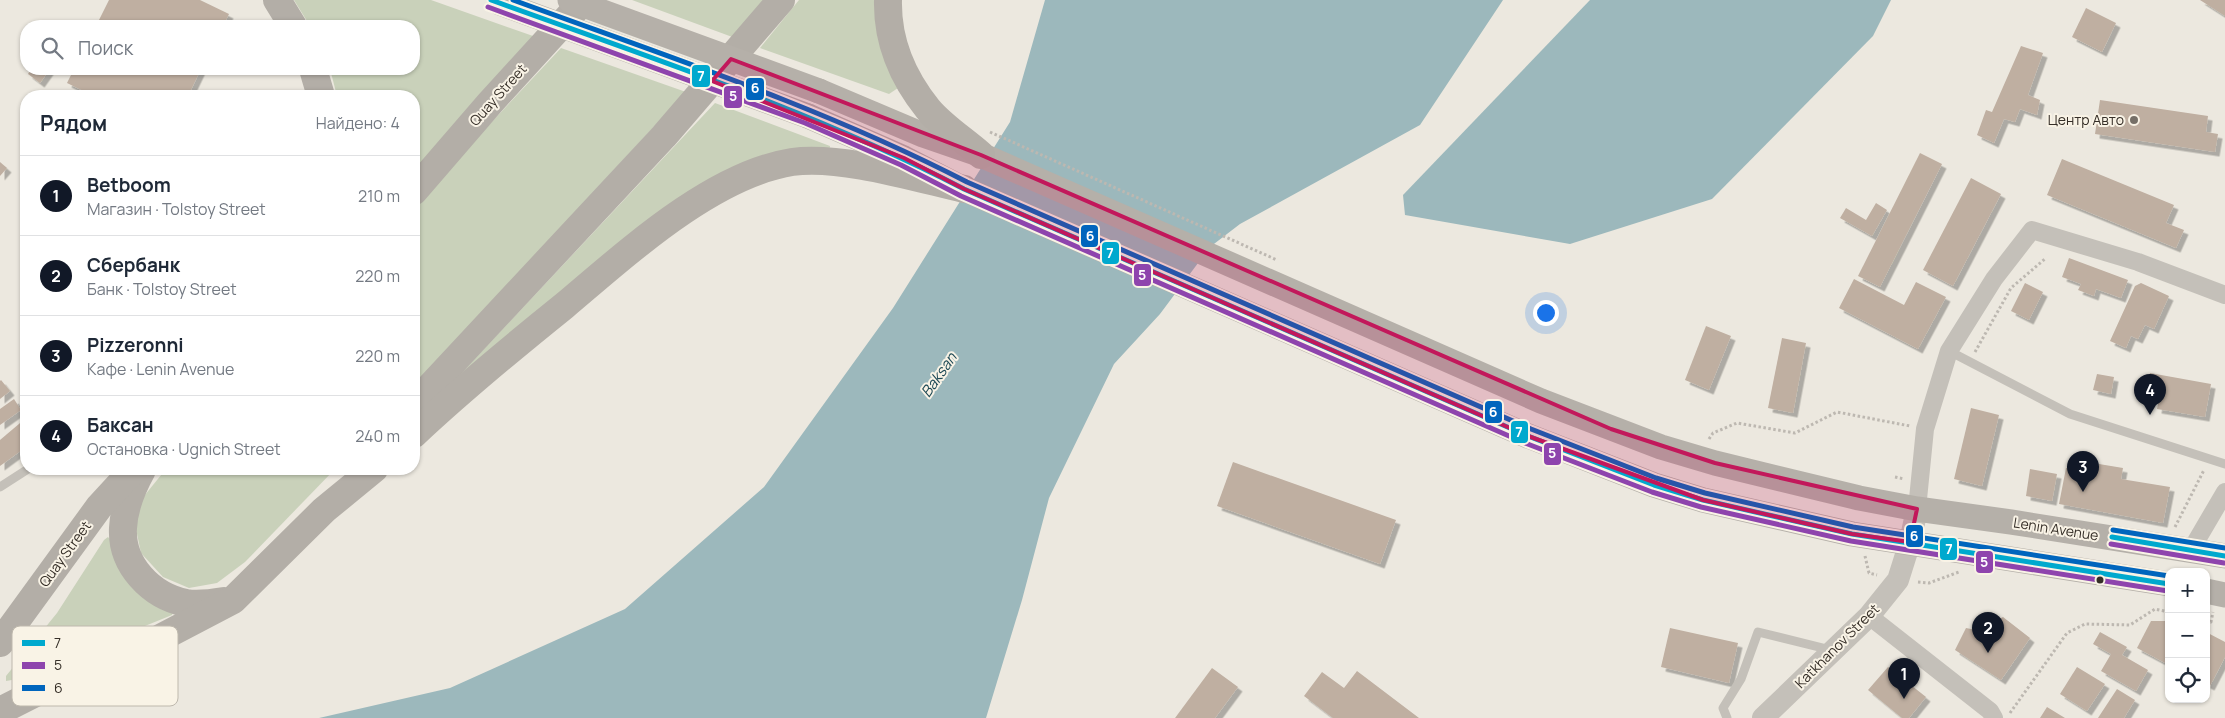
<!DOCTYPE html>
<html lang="ru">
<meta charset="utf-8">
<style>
:root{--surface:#fff;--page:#f2f2f3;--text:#1f2937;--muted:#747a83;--line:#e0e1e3;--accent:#111827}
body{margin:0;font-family:Manrope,sans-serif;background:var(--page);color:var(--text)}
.controls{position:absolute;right:15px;bottom:15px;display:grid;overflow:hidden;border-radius:10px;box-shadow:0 1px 4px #0004}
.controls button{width:45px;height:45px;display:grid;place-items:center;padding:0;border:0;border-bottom:1px solid var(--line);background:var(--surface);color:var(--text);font:25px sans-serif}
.you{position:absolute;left:1545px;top:312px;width:18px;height:18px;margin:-12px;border:4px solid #fff;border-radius:50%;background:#1a73e8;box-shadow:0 0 0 8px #1a73e833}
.badge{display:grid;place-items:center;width:32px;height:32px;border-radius:50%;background:var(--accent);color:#fff;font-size:16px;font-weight:700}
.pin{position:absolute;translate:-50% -41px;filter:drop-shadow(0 1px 2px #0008)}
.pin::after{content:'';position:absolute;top:26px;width:18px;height:15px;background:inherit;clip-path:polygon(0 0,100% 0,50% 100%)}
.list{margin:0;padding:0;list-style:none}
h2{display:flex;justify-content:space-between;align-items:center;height:65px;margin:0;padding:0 20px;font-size:21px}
h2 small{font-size:16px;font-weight:400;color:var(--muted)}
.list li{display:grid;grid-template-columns:32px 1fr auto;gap:15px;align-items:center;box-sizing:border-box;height:80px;padding:0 20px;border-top:1px solid var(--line)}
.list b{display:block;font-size:19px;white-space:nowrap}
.list p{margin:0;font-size:16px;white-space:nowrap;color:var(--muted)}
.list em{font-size:16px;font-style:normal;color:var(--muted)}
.icon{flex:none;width:28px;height:28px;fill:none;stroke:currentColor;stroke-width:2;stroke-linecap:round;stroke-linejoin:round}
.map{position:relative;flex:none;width:2225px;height:718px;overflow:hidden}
.search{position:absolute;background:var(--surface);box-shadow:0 1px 4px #0004;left:20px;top:20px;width:400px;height:55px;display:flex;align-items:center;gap:12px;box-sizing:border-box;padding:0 18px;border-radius:20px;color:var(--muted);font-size:19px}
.panel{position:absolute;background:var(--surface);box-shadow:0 1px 4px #0004;left:20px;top:90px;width:400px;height:385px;border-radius:20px}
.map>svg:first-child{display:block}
</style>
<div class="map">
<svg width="2225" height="718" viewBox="0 0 2225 718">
<defs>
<filter id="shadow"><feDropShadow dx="4.5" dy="4.5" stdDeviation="0" flood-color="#0004"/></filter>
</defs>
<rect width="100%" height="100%" fill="#ece8df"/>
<!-- green -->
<g fill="#c9d1ba">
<polygon points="294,0 431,0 533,36 414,171 414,96 337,96 330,69 414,69 414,26 310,26"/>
<polygon points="632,0 766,0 735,38"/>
<polygon points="799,0 879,0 901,86 889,94 760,48"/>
<polygon points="561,48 686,92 414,387 414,205"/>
<polygon points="715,103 830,146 829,153 758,160 439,397"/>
<polygon points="166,469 335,469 245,562 217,583 189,588 163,577 141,553 136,529 140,501"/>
<polygon points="108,537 173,612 172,615 12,680 6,681 6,676 57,613 104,540"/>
</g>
<!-- water -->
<g fill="#9cb8bc">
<polygon points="1045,0 1503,0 1420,125 1240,224 1210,247 1160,314 1114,364 1049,498 1022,600 986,718 319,718 450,688 625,609 764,487 893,308 1010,122"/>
<polygon points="1590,0 1891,0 1873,36 1712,199 1570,244 1405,215 1403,195"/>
</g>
<!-- building -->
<g fill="#bfafa1" filter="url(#shadow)">
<polygon points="109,0 200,0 229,14 223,26 96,26"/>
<polygon points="2200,0 2225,0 2225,16"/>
<polygon points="2086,8 2116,23 2102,52 2072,37"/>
<polygon points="2021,46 2043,53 2028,95 2040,100 2037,115 2020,109 2015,122 2004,119 1994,143 1977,135 1986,110 1992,112"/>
<polygon points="31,69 50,69 40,83 28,74"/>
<polygon points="74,69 201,69 188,96 94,96 67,83"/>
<polygon points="2100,100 2208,116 2206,132 2218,134 2215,152 2095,134"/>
<polygon points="1920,153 1942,164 1880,287 1858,276"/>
<polygon points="2062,159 2174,205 2166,223 2184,230 2176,248 2047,195"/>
<polygon points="0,162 7,168 0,176"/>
<polygon points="1971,178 2001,194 1953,286 1923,270"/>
<polygon points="1876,203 1887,210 1872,236 1840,218 1846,208 1866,220"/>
<polygon points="2069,258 2128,280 2121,298 2096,289 2094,296 2078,290 2081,284 2062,277"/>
<polygon points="1854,279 1904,305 1916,282 1946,297 1918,349 1839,308"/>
<polygon points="2025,283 2043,292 2029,320 2011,311"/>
<polygon points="2141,283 2169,296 2154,329 2145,325 2138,339 2131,336 2126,348 2110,341 2135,286"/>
<polygon points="1706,326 1731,336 1709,390 1685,380"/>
<polygon points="1782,338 1806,343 1793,413 1768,408"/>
<polygon points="2150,373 2211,384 2205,417 2157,409 2161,390 2147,387"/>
<polygon points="2097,374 2114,377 2111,394 2093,390"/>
<polygon points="1,380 10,391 0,399 0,381"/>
<polygon points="14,399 21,410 0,425 0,409"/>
<polygon points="1971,408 1999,415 1982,486 1954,479"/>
<polygon points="26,418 26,447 0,466 0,440"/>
<polygon points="1233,462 1396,520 1380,564 1217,506"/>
<polygon points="2099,464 2123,468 2121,479 2170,487 2163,523 2059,504 2066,468 2097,474"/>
<polygon points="2030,469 2057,474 2052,501 2026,496"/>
<polygon points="1985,617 1995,621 2003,617 2030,638 2001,680 1955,650 1966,628 1976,630"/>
<polygon points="2151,621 2169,621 2169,665 2137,648"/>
<polygon points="1670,628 1738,643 1729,683 1661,667"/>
<polygon points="2100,632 2127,647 2122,655 2148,670 2136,691 2101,671 2111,654 2093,644"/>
<polygon points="2206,632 2225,642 2225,657 2210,686 2206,684"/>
<polygon points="1888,667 1926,697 1909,718 1902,718 1868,690"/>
<polygon points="2077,667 2105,684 2087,711 2060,694"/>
<polygon points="1212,668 1238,687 1215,718 1175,718"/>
<polygon points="1357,671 1419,718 1333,718 1304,696 1322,672 1344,688"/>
<polygon points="2117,689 2135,700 2124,718 2098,718"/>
<polygon points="2047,707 2065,718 2040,718"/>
</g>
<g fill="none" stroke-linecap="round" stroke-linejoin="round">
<!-- path -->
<g stroke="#bdb8b1" stroke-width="3" stroke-dasharray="2.5 2.5" stroke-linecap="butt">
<polyline points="990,132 1277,260"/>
<polyline points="1975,352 2011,288 2046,258"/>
<polyline points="1709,439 1713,433 1737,423 1795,433 1837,412 1910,426"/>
<polyline points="1895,477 1904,479"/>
<polyline points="2175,527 2204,470"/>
<polyline points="1865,556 1869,573 1877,575"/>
<polyline points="1918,582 1929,583 1959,572"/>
<polyline points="2206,620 2211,622 2213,612"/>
<polyline points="2010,713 2067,633 2085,624 2130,625 2155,609 2169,612"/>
</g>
<!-- service -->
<g stroke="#c4c0b9" stroke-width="9">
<polyline points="1949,351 2070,414 2225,464"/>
<polyline points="0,487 28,469"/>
<polyline points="1727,718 1723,708 1741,679 1758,632 1831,650"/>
</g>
<!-- minor -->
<g stroke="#c4c0b9" stroke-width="18">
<polyline points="1917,509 1925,429 1949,351 1994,279 2032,230 2138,262 2225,295"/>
<polyline points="2191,550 2225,492"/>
<polyline points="1869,616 1990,711 1994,718"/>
</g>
<!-- tertiary -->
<polyline stroke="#c4c0b9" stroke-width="22" points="1763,718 1869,616 1898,580 1910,542 1917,509"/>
<!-- secondary -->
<g stroke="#b5b0a9" stroke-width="25">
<polyline points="819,91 923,135 981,155 1541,401 1661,447 1715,463 1859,498 1917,509 2011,522 2225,556"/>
<polyline points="808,116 904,158 964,189 1528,436 1654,485 1703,500 1852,534 2169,584"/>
<polyline points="2206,591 2225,595"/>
</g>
<!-- primary -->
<g stroke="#b3aea7" stroke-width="28">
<polyline points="277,0 293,26"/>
<path d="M888 0C887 41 903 78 928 109 942 126 964 140 981 155"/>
<polyline points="313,69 321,96"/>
<polyline points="414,191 490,103 584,0"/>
<polyline points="414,404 664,136 781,0"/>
<path d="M414 434C462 389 513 347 564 306 626 254 711 175 792 162 841 155 916 178 964 189"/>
<path d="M142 470C132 488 124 508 123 528 121 565 151 596 186 603 199 605 212 603 224 601"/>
<polyline points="0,643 99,507 134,469"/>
<polyline points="0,711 63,679 149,644 233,600 324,510 374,469"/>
</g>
<!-- secondary-bridge -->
<g stroke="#b5b0a9" stroke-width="25">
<polyline points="570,0 819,91"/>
<polyline points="500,3 808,116"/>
</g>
<defs>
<g id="bus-1">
<path d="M491 0C651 58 813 111 964 189L1528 436 1654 485 1703 500 1852 534 2169 584"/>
<polyline points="2112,537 2225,556"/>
</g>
<g id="bus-2">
<polyline points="488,7 805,123 901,165 961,196 1525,443 1652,492 1701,507 1851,541 2168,591"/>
<polyline points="2111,544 2224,563"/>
</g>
<g id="bus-3">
<path d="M513 0C666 56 822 107 967 182L1531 429 1656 478 1705 493 1853 527 2169 576"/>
<polyline points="2113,530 2225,548"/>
</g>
</defs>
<!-- bus-1 casing -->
<use href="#bus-1" stroke="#f9f3e6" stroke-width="9"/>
<!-- bus-2 casing -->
<use href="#bus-2" stroke="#f9f3e6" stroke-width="9"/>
<!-- bus-3 casing -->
<use href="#bus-3" stroke="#f9f3e6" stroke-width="9"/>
<!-- bus-1 -->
<use href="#bus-1" stroke="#00a9ce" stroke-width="5"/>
<!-- bus-2 -->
<use href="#bus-2" stroke="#8e44ad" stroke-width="5"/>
<!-- bus-3 -->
<use href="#bus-3" stroke="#0065bd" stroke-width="5"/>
</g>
<!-- marked area -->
<path fill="#c2185b" fill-opacity="0.2" stroke="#c2185b" stroke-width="4" stroke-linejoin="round" d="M731 59 981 155 1611 429 1715 463 1917 509 1910 542 1852 534 1703 500 1528 436 964 189 904 158 712 81Z"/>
<!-- markers -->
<circle fill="#756f67" stroke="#f9f3e6" stroke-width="2" cx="2134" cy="120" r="5"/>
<circle fill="#352e27" stroke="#f9f3e6" stroke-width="2" cx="2100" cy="580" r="4.5"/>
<g text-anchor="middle" stroke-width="4" stroke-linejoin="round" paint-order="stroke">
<!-- street labels -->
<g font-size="14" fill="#352e27" stroke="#f9f3e6">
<text transform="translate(498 95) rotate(-48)" y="5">Quay Street</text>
<text transform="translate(2056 529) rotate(9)" y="5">Lenin Avenue</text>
<text transform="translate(65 554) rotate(-54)" y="5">Quay Street</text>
<text transform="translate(1837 646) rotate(-45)" y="5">Katkhanov Street</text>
</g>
<!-- poi labels -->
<g font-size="14" fill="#352e27" stroke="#f9f3e6" text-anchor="end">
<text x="2124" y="125">Центр Авто</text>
</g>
<!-- water labels -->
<g font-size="15" font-style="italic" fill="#1e4955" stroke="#f9f3e6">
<text transform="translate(939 375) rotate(-55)" y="5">Baksan</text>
</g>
</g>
<!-- legend -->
<rect x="12" y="626" width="166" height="80" rx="8" fill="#f9f3e6" stroke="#beb8ad" stroke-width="1"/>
<rect x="22" y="640" width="23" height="6" fill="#00a9ce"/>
<rect x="22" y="662" width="23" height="7" fill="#8e44ad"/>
<rect x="22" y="685" width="23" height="6" fill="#0065bd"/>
<g font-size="14" fill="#352e27">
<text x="54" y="648">7</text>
<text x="54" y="670">5</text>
<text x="54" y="693">6</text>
</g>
<g stroke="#f9f3e6" stroke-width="2">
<rect x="691" y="64" width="20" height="24" rx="5" fill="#00a9ce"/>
<rect x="745" y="77" width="20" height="24" rx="5" fill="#0065bd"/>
<rect x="723" y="85" width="20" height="24" rx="5" fill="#8e44ad"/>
<rect x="1080" y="224" width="19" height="24" rx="5" fill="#0065bd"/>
<rect x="1101" y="241" width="19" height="24" rx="5" fill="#00a9ce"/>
<rect x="1133" y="263" width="19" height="24" rx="5" fill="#8e44ad"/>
<rect x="1484" y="400" width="19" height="24" rx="5" fill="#0065bd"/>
<rect x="1510" y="420" width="19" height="24" rx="5" fill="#00a9ce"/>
<rect x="1543" y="442" width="19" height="24" rx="5" fill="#8e44ad"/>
<rect x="1905" y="524" width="19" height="24" rx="5" fill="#0065bd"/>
<rect x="1939" y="537" width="19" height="24" rx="5" fill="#00a9ce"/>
<rect x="1975" y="550" width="19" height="24" rx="5" fill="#8e44ad"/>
</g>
<g font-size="14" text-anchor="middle" font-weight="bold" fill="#fff">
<text x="701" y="81">7</text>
<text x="755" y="93">6</text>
<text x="733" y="101">5</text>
<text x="1090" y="241">6</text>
<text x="1110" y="258">7</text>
<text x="1142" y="280">5</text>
<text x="1493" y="417">6</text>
<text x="1519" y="437">7</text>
<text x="1552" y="458">5</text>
<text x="1914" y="541">6</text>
<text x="1949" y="554">7</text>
<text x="1984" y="567">5</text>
</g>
</svg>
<div class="controls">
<button>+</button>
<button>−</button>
<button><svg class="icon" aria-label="locate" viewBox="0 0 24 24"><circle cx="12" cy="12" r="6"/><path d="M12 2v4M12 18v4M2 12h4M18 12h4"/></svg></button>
</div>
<div class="you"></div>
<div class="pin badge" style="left:1904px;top:699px">1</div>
<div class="pin badge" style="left:1988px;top:653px">2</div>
<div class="pin badge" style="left:2083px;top:492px">3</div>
<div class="pin badge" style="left:2150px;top:415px">4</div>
<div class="search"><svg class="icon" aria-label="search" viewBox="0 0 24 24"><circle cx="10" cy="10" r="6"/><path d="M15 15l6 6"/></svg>Поиск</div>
<section class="panel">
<h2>Рядом<small>Найдено: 4</small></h2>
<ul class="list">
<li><span class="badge">1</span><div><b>Betboom</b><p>Магазин · Tolstoy Street</p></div><em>210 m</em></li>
<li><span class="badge">2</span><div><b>Сбербанк</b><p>Банк · Tolstoy Street</p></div><em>220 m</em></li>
<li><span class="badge">3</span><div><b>Pizzeronni</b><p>Кафе · Lenin Avenue</p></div><em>220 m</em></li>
<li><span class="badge">4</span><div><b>Баксан</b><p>Остановка · Ugnich Street</p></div><em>240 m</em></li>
</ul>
</section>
</div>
